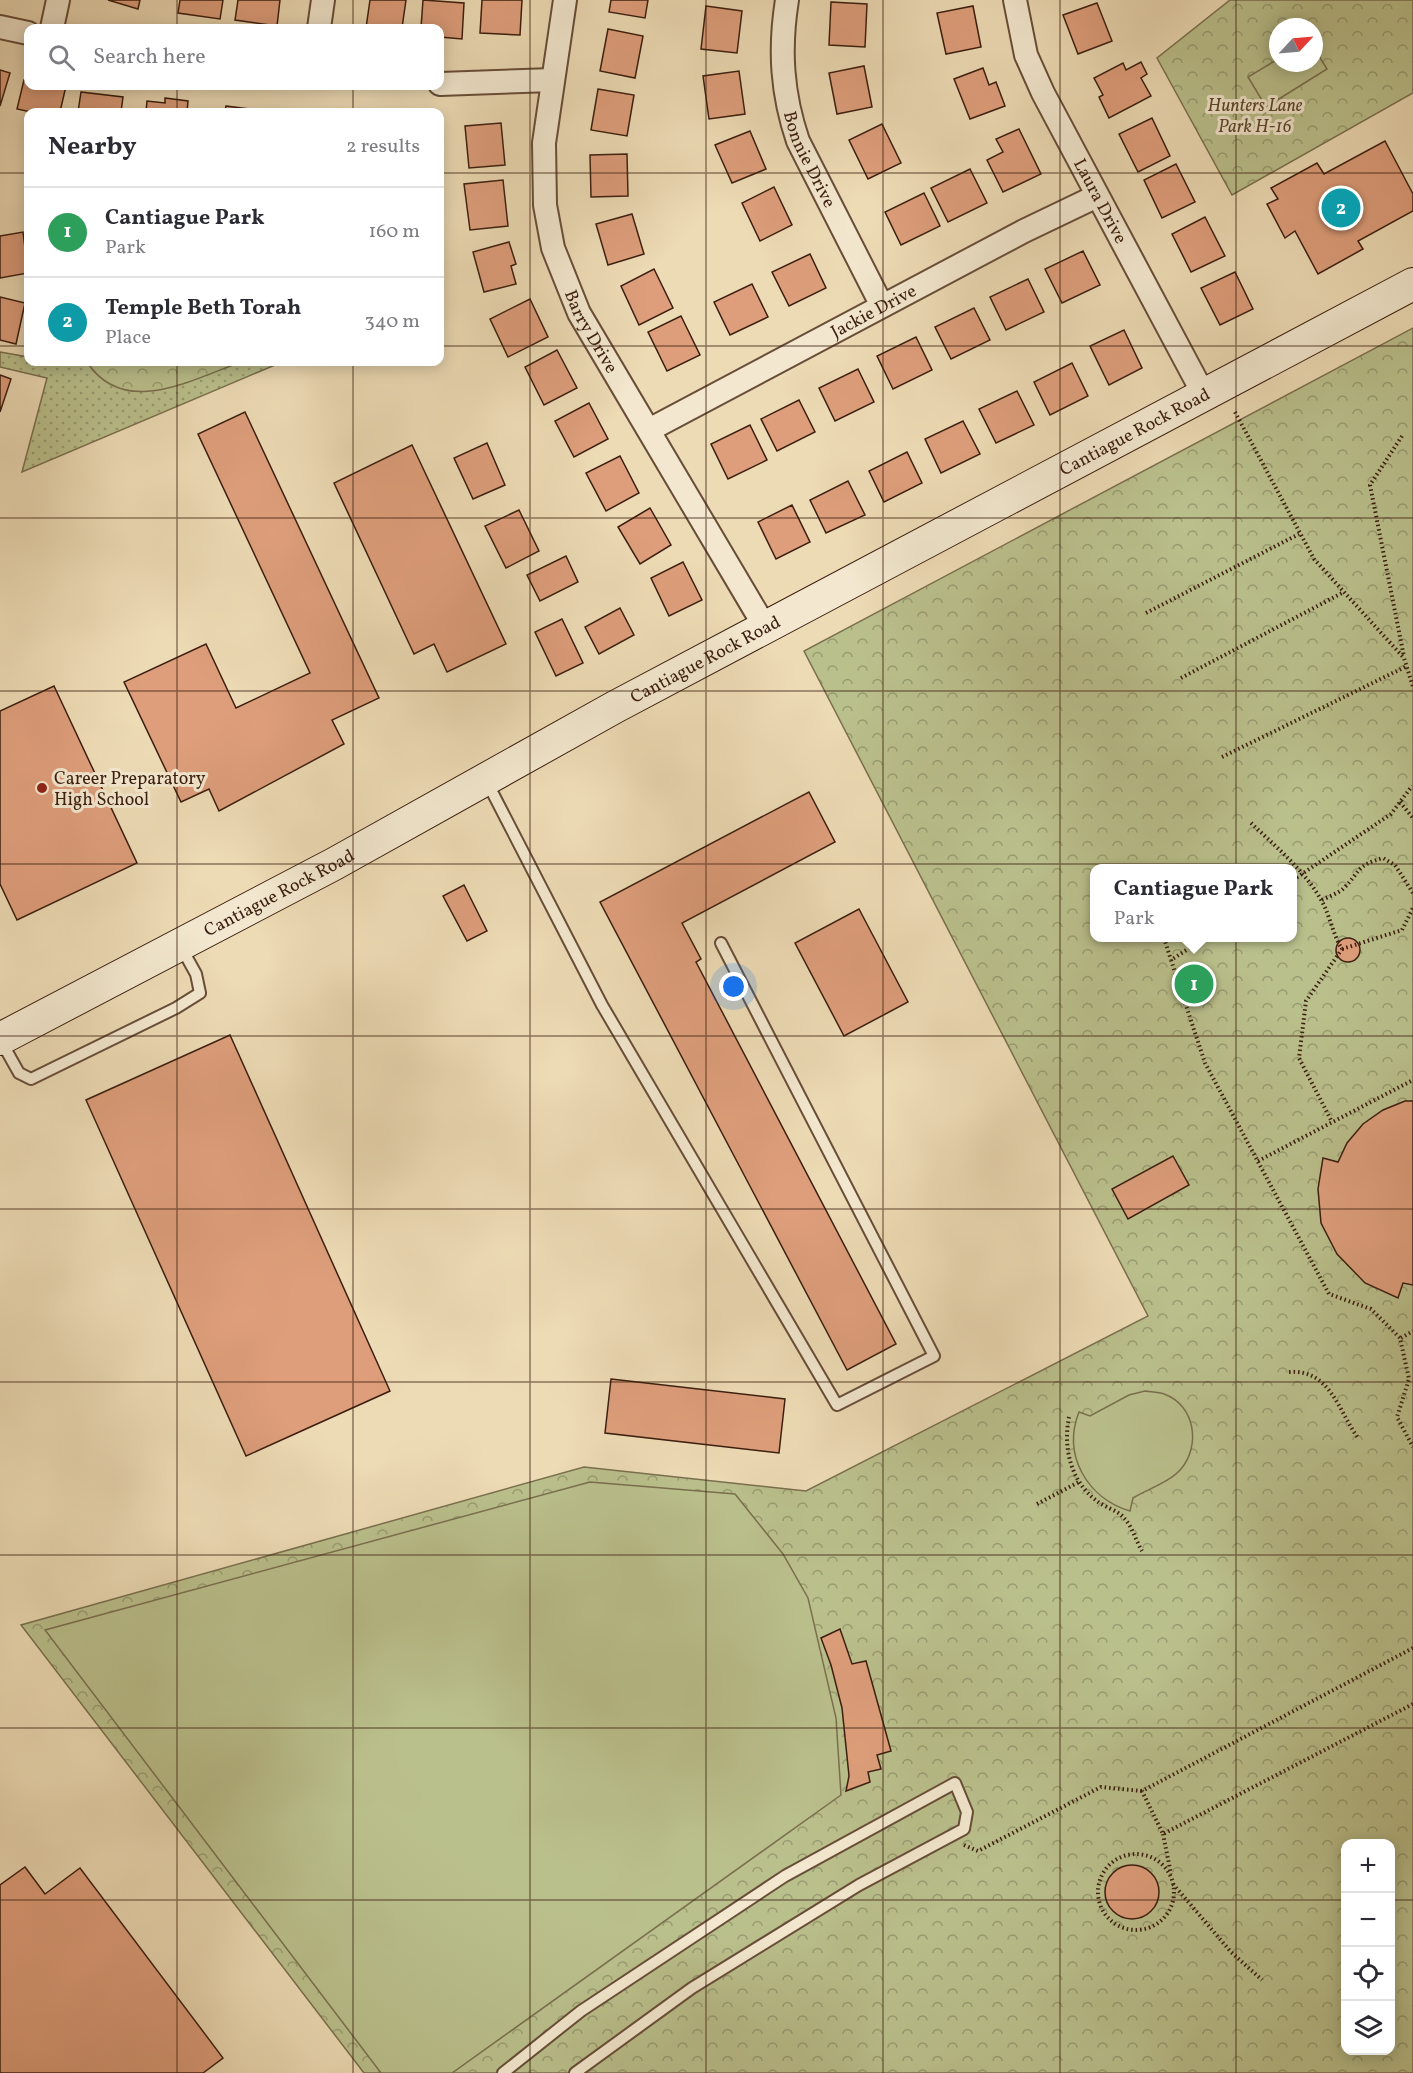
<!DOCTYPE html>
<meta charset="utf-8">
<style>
:root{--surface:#fff;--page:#f2f2f3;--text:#2b2b33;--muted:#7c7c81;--line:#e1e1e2;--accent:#2563eb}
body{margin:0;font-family:Vollkorn,serif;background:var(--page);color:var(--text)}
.controls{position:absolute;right:18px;bottom:18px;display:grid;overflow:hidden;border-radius:12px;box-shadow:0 3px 15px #0003}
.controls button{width:54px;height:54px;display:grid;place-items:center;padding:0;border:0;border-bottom:2px solid var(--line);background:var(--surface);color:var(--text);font:30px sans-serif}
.compass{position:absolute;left:1269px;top:18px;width:54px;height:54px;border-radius:50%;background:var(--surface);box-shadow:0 3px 15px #0003;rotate:64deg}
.you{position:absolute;left:734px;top:987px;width:21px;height:21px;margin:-15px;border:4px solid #fff;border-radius:50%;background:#1a73e8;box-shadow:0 0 0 9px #1a73e833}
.badge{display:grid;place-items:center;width:39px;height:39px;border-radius:50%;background:var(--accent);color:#fff;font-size:20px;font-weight:700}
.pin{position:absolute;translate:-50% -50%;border:3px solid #fff;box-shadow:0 2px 6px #0006}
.popup{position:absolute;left:1090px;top:864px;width:207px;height:78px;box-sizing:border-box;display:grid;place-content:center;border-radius:12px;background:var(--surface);filter:drop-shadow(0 2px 4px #0005);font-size:20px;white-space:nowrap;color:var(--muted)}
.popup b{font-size:22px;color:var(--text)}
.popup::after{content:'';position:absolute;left:50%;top:100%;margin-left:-12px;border:12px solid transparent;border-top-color:var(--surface)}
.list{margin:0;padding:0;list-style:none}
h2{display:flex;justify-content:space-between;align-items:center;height:78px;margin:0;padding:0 24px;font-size:26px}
h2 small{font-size:20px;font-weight:400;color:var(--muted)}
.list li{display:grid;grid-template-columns:39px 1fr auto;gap:18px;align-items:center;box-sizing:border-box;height:90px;padding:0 24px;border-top:2px solid var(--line)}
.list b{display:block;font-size:22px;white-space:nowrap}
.list p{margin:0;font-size:20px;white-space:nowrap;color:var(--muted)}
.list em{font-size:20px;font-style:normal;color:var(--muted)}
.icon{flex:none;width:33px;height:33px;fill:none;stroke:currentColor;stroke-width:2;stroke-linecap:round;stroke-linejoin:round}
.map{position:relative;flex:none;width:1413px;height:2073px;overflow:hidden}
.search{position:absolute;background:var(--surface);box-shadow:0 3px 15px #0003;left:24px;top:24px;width:420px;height:66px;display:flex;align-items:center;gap:15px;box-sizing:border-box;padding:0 21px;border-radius:12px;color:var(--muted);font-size:22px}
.panel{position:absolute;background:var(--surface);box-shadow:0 3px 15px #0003;left:24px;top:108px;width:420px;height:258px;border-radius:12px}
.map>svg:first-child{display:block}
</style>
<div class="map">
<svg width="1413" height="2073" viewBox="0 0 1413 2073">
<defs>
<pattern id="grass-dots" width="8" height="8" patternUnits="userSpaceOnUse" patternTransform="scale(1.5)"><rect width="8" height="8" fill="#bac08c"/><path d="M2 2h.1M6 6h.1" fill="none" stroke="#989b71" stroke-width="1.8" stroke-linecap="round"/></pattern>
<pattern id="forest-crowns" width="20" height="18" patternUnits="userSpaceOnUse" patternTransform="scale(1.5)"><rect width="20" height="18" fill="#bac08c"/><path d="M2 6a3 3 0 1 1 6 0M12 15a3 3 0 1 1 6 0" fill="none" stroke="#989b71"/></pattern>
</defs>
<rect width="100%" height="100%" fill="#eddbb5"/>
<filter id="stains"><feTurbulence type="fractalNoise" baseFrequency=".00333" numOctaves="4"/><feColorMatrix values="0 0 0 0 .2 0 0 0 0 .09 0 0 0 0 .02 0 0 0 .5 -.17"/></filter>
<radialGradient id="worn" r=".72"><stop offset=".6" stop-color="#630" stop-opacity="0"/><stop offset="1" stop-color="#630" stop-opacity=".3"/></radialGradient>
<!-- grass -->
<polygon fill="url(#grass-dots)" stroke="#7a6f4e" stroke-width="1.5" points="0,352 28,357 28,362 282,362 22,472 47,378 0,367"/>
<!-- forest -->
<g fill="url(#forest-crowns)" stroke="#7a6f4e" stroke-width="1.5" fill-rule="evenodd">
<path d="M1230 0H1413V93L1232 195 1157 58ZM1278 27H1314V63H1278Z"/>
<path d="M1413 328V2073H364L21 1625 584 1467 806 1491 1148 1316 804 651ZM1095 868H1293V938H1095ZM1346 1844H1390V2050H1346Z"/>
<path d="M87 362H241C193 379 124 419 87 362Z"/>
</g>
<!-- pitch -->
<g fill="#bac08c" stroke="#7a6f4e" stroke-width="1.5">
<polygon points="1314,48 1327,69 1266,107 1248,77 1278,59 1278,63 1314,63"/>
<path d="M1145 1391C1151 1392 1158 1392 1164 1394 1195 1405 1201 1445 1181 1469 1170 1482 1148 1489 1133 1498L1130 1511C1087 1498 1062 1455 1079 1412L1090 1416 1129 1395Z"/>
<polygon points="590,1482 735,1494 783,1554 808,1598 836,1718 841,1795 452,2073 381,2073 45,1630"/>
</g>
<!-- building -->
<g fill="#de9e7b" stroke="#3b1e0f" stroke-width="1.5">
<polygon points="108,0 140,0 138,9"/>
<polygon points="180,0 223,0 220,19 178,13"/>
<polygon points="238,0 280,0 277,26 235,20"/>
<polygon points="370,0 406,0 402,28 366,28"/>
<polygon points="423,0 464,3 462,39 440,37 440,28 421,28"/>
<polygon points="482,0 522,0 520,35 480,33"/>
<polygon points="611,0 648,0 645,18 609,12"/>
<polygon points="831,2 867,4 865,47 829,45"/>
<polygon points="1097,3 1112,41 1078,54 1063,15"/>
<polygon points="706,6 742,11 737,53 701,49"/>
<polygon points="973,6 981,47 946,54 937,13"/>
<polygon points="608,29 643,36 635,78 600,71"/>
<polygon points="1141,62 1147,74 1141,78 1151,96 1109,118 1099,97 1103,95 1094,78 1123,63 1126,70"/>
<polygon points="864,66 872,107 837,114 829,73"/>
<polygon points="983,68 989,85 996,82 1005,106 970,119 954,79"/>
<polygon points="0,70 10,73 0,106"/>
<polygon points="739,71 745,114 709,119 703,76"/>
<polygon points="24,80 28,81 28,86 66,86 60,112 31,112 17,109"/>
<polygon points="598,89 634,95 627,136 591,130"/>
<polygon points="81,92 123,97 121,112 78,112"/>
<polygon points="165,98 188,101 187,112 146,112 147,101 165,103"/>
<polygon points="226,106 249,109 248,112 207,112 207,109 225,111"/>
<polygon points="1152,118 1170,156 1138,172 1119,134"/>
<polygon points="501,123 505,165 469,168 465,126"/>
<polygon points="882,124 901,163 868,179 849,140"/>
<polygon points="1019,129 1041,174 1003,192 987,160 1003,152 996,139"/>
<polygon points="750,131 766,169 732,183 715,145"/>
<polygon points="1385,141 1413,194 1413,211 1358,241 1363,249 1318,274 1295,231 1285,238 1267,204 1278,199 1271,188 1317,163 1324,174"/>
<polygon points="627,154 628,196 591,197 590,155"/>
<polygon points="1176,164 1195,202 1162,218 1144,180"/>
<polygon points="970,169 987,203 948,222 931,188"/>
<polygon points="503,180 508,226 470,230 464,184"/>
<polygon points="774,187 792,225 760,241 742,203"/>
<polygon points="924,193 940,226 901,245 885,212"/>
<polygon points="632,214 644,254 608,265 596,224"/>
<polygon points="1205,217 1225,256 1191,272 1172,234"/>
<polygon points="23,232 28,273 0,278 0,236"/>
<polygon points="509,242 516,264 511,266 516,284 484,292 473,252"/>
<polygon points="1083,251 1100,285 1062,303 1045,269"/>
<polygon points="810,254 826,288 789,306 772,272"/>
<polygon points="654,269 673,308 639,325 621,286"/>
<polygon points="1235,272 1253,309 1220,325 1201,288"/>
<polygon points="1028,279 1044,312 1006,330 990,297"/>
<polygon points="752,284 768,317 730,335 714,302"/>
<polygon points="0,297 25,303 16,344 0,340"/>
<polygon points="530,299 548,337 508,357 490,319"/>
<polygon points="974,308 990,340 951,359 935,327"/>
<polygon points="681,316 700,355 667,371 648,332"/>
<polygon points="1124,330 1142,368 1109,385 1090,346"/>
<polygon points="916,337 932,370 893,389 877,356"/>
<polygon points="557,350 577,388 544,405 525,367"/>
<polygon points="1072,363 1088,396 1050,415 1034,382"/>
<polygon points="858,369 874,402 835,421 819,388"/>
<polygon points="0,375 11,379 0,412"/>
<polygon points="1017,391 1034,425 996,443 979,409"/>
<polygon points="799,400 815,432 777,451 761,419"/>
<polygon points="589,403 608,439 574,457 555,421"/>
<polygon points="245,412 379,698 332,720 344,744 219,811 209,789 181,802 124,682 206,644 236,708 310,673 198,434"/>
<polygon points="963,421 980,454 941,473 925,439"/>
<polygon points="750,425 767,460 728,479 711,444"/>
<polygon points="487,443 505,485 473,499 454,458"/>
<polygon points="412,445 506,644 447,672 434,644 414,654 334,483"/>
<polygon points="907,452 922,483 884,502 869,471"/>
<polygon points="620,456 639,493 606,511 586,473"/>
<polygon points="848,481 865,515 826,533 810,500"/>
<polygon points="792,505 810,542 776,559 758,522"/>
<polygon points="650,508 671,545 640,564 618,527"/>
<polygon points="519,510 539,551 506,568 485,526"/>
<polygon points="566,556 578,582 540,601 527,575"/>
<polygon points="683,562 702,600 669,616 651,578"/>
<polygon points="620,608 634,635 599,654 585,627"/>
<polygon points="562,619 583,663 556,676 535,632"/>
<polygon points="54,686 137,863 17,920 0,884 0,711"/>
<polygon points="809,792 835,842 682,923 701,959 696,962 896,1344 847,1370 600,902"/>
<polygon points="464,885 487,931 467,941 443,896"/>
<polygon points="859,909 908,1002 844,1036 795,943"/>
<circle cx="1348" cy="950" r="12"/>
<polygon points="230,1035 390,1391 246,1456 86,1100"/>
<polygon points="1405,1101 1413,1101 1413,1285 1403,1283 1398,1298 1365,1283 1337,1254 1321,1223 1318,1189 1323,1158 1338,1162 1347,1143 1363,1124 1383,1110"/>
<polygon points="1173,1156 1189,1185 1128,1219 1112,1189"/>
<polygon points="611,1379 785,1399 779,1453 605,1433"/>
<polygon points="840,1629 852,1664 866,1661 891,1751 877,1755 881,1769 868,1772 870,1782 846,1791 849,1776 842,1708 831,1665 821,1638"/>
<circle cx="1132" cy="1892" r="27"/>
<polygon points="25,1867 45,1894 80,1868 223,2058 203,2073 0,2073 0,1885"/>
</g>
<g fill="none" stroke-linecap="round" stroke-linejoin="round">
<defs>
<g id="lane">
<polyline points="487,782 602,1005 837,1405 934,1356 721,943"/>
<polyline points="1,1041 19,1073 31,1079 176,1008 200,993 196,974 181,947"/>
<polyline points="503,2073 581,2011 785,1876 955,1783 967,1812 964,1829 859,1885 692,1988 575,2073"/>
</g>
<g id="street">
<path id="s1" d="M565 0 544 143 545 205 553 248 579 313 765 627"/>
<path id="s2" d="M787 0C779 50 782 94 798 141L882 306"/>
<path id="s3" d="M1015 0 1026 55 1043 93 1204 395"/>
<polyline points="0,27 28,33"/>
<polyline points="52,28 58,0"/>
<polyline points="319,28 323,0"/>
<polyline points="440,84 553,80"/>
<path id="s4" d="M649 430 1024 231 1097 196"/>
</g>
<g id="secondary">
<path id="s5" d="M0 1039 334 864 615 707 1413 284"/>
</g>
</defs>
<!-- lane casing -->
<use href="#lane" stroke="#684d38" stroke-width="14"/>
<!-- street casing -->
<use href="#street" stroke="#684d38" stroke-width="26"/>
<!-- secondary casing -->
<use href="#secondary" stroke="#3b1e0f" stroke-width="34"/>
<!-- path -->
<g stroke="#3b1e0f" stroke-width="4" stroke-dasharray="1.5 3" stroke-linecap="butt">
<polyline points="1235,412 1314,559 1404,658 1413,687"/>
<polyline points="1402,436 1370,485 1404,657"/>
<polyline points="1146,613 1299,534"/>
<polyline points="1181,678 1344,592"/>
<polyline points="1222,757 1407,666"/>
<polyline points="1400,802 1413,818"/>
<path d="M1251 823C1276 847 1303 869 1320 898 1330 914 1332 933 1342 949L1306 1001 1299 1058 1332 1122"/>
<polyline points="1293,880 1391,814 1412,786"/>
<path d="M1322 900C1328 897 1339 893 1344 888 1361 871 1355 866 1383 858L1395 865 1413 893"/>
<polyline points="1164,938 1171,960"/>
<polyline points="1205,938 1171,960 1205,1063 1329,1294 1371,1309 1400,1338 1409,1379 1397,1417 1413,1447"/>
<polyline points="1342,949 1402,930 1413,908"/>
<polyline points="1258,1161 1413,1080"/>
<polyline points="1401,1338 1413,1331"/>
<path d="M1289 1372C1330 1369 1338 1410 1358 1438"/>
<path d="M1069 1417C1063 1447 1070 1481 1097 1501 1104 1507 1119 1511 1124 1518 1132 1526 1136 1541 1142 1551"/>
<polyline points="1037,1504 1079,1482"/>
<polyline points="1413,1648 1142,1791 1163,1834 1413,1704"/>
<polyline points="1163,1834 1171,1874"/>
<polyline points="964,1845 978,1851 1101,1787 1142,1791"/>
<circle cx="1136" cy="1892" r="38"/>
<polyline points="1173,1884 1231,1952 1262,1980"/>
</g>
<!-- lane -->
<use href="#lane" stroke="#f3e8cf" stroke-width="10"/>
<!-- street -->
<use href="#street" stroke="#f3e8cf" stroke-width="22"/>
<!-- secondary -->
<use href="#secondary" stroke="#f3e8cf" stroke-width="32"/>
</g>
<!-- grid -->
<path fill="none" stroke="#3b1e0f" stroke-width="1.5" stroke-opacity="0.55" d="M177 0V28M353 0V28M530 0V2073M706 0V2073M883 0V2073M1060 0V2073M1236 0V2073M177 86V112M353 86V112M0 173H28M440 173H1413M0 346H28M440 346H1413M177 362V2073M353 362V2073M0 518H1413M0 691H1413M0 864H1413M0 1036H1413M0 1209H1413M0 1382H1413M0 1555H1413M0 1728H1413M0 1900H1346M1390 1900H1413"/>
<!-- markers -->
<circle fill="#8f2418" stroke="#f3e8cf" stroke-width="2" cx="42" cy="788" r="6"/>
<g text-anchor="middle" stroke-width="6" stroke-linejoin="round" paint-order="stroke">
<!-- park labels -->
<g font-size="18" font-style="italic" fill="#5b462e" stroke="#f3e8cf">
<text x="1255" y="111">Hunters Lane<tspan x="1255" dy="21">Park H-16</tspan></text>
</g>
<!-- street labels -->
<g font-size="18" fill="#3b1e0f" stroke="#f3e8cf">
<text dy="6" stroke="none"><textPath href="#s2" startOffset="164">Bonnie Drive</textPath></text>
<text dy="6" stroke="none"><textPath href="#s3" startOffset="220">Laura Drive</textPath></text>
<text dy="6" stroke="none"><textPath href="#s4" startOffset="254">Jackie Drive</textPath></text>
<text dy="6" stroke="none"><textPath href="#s1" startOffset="342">Barry Drive</textPath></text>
<text dy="6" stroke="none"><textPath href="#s5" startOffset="1287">Cantiague Rock Road</textPath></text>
<text dy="6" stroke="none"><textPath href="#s5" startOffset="801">Cantiague Rock Road</textPath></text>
<text dy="6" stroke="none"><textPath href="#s5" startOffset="315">Cantiague Rock Road</textPath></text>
</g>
<!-- poi labels -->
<g font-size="18" fill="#3b1e0f" stroke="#f3e8cf" text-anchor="start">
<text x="54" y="784">Career Preparatory<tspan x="54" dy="21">High School</tspan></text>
</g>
</g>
<rect width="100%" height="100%" filter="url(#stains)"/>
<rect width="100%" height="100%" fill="url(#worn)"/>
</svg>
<div class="controls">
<button>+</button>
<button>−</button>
<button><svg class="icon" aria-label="locate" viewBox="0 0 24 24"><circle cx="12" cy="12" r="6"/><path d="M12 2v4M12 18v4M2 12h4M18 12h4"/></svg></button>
<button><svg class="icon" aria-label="layers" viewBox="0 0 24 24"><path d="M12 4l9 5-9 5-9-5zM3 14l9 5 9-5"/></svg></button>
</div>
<svg class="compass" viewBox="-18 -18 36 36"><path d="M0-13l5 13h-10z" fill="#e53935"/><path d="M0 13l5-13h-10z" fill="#7c7c81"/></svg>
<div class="you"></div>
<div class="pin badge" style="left:1194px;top:984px;background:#2e9e5b">1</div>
<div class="popup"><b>Cantiague Park</b>Park</div>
<div class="pin badge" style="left:1341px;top:208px;background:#0f9aa8">2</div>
<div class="search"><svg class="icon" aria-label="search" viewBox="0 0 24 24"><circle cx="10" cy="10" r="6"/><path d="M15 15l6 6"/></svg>Search here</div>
<section class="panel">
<h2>Nearby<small>2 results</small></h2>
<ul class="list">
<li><span class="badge" style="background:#2e9e5b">1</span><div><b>Cantiague Park</b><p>Park</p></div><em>160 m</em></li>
<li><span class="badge" style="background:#0f9aa8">2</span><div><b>Temple Beth Torah</b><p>Place</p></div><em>340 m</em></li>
</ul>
</section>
</div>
